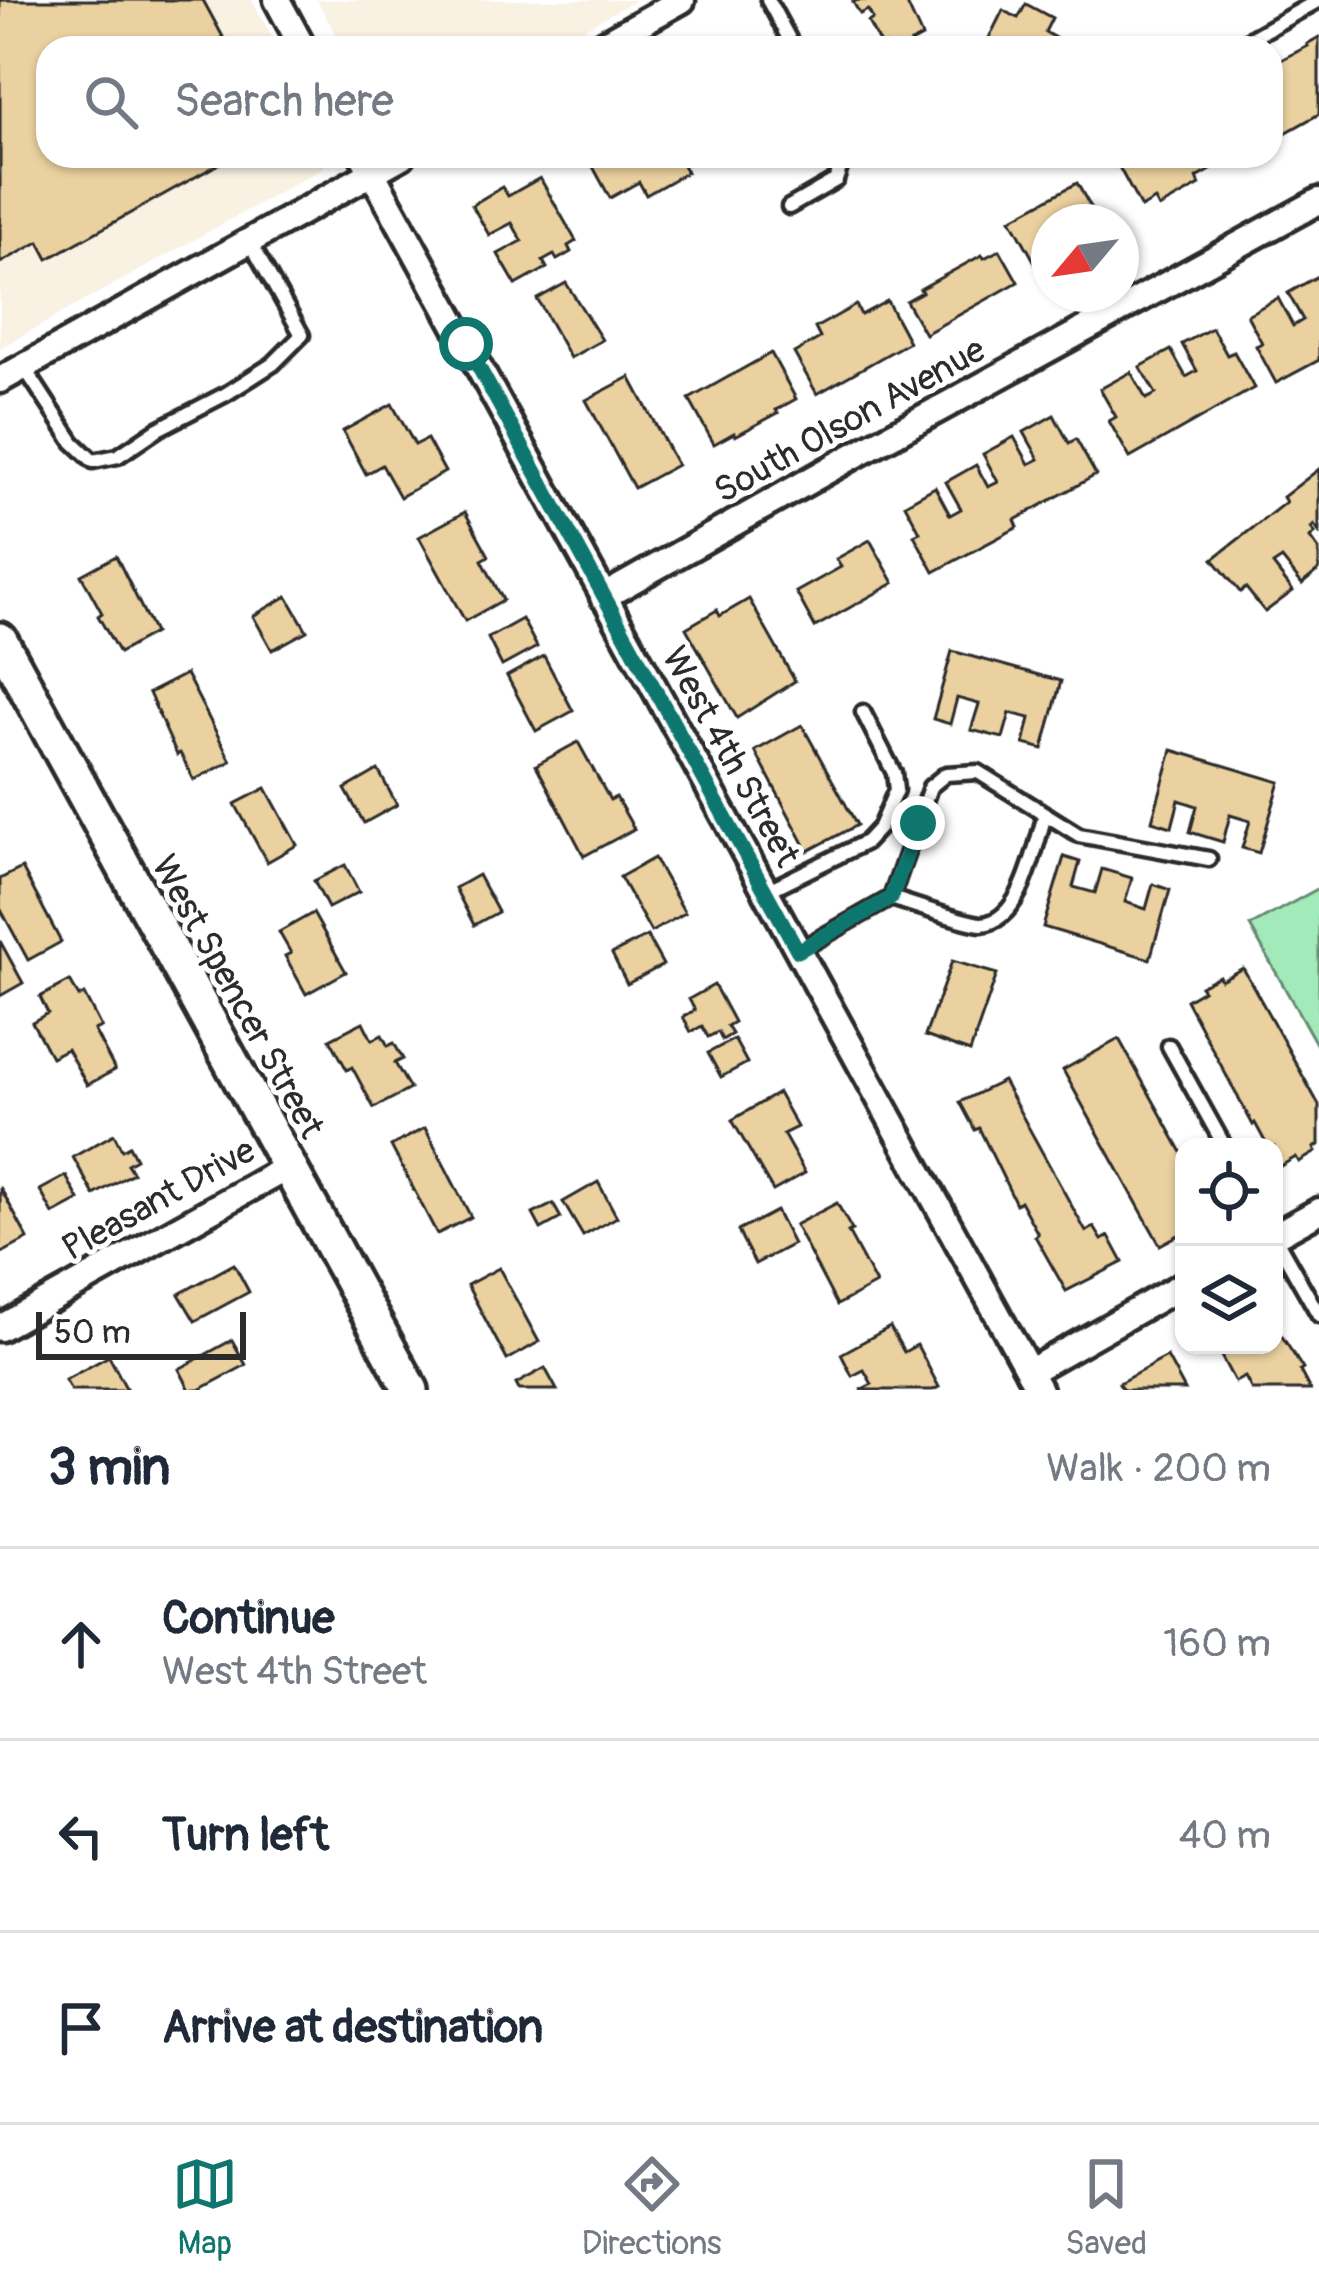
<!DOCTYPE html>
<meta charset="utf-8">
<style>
:root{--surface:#fff;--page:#f2f2f3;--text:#1f2937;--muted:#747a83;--line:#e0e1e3;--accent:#0f766e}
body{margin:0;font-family:Pangolin,sans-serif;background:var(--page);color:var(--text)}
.controls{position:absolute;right:36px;bottom:36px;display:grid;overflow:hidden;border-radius:24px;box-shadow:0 3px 9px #0004}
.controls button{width:108px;height:108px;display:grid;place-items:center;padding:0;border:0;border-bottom:3px solid var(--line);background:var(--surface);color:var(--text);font:60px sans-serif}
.compass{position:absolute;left:1031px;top:204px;width:108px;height:108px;border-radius:50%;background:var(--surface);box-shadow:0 3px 9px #0004;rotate:241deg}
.scale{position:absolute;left:36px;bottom:30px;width:210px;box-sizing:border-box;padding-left:12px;border:6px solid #2b2b2b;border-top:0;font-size:33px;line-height:42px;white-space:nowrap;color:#2b2b2b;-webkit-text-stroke:9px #fff;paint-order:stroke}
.stop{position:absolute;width:36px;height:36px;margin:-27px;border:9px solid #0f766e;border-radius:50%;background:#fff}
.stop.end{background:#0f766e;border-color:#fff;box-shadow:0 3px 12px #0008}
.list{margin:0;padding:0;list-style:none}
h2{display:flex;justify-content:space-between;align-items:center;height:156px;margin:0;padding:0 48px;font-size:51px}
h2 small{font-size:39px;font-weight:400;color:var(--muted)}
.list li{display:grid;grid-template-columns:78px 1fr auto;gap:36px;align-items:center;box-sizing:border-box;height:192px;padding:0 48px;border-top:3px solid var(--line)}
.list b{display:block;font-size:45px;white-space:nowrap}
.list p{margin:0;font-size:39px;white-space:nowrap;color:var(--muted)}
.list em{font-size:39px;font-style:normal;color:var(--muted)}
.icon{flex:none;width:66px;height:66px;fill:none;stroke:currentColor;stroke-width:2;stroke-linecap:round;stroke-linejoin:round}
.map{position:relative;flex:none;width:1319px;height:1390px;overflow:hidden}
.search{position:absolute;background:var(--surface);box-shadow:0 3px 9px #0004;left:36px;right:36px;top:36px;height:132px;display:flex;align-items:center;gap:30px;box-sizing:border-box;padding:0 42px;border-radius:36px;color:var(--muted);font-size:45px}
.sheet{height:732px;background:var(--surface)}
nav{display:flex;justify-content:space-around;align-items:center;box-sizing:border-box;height:168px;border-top:3px solid var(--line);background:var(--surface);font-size:33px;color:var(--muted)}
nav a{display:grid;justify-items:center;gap:6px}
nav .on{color:var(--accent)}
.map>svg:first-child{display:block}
</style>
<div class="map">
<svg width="1319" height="1390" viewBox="0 0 1319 1390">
<rect width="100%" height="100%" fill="#fff"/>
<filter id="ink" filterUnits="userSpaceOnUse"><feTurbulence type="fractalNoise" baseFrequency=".00833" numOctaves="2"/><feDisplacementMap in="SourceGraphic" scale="24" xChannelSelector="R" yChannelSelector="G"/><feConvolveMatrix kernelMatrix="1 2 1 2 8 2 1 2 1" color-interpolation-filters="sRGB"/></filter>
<g filter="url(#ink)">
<!-- built -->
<g fill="#f9f1e2">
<polygon points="0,0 252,0 278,48 48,48 48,156 331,156 330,159 321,169 0,348"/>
<polygon points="317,0 635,0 549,48 343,48"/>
</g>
<!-- green -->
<polygon fill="#a2eab9" stroke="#668a72" stroke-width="3" points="1319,888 1319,1049 1250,926"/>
<!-- building -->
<g fill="#ebd1a0" stroke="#2b2b2b" stroke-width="3">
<polygon points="0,0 203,0 229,48 48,48 48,156 233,156 48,259 39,242 0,263"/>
<polygon points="858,0 906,2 922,37 911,43 914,48 887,48 886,45 882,48 868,22 873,19 868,10 860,14 853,2"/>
<polygon points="1026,4 1052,18 1045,32 1057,39 1054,45 1061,48 984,48 1003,10 1018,18"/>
<polygon points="1319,37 1319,114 1271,141 1271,65 1308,46 1307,44"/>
<polygon points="604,156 687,156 680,160 687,172 646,195 639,182 610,198 591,163"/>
<polygon points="1139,156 1204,156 1211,170 1197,178 1200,185 1159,208 1155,200 1141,208 1119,167"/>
<polygon points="540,178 576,241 568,246 571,252 557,260 554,255 543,261 547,268 516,285 498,254 522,241 512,223 489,235 472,205 502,187 508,196"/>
<polygon points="1077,183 1099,222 1049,222 1049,260 1037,266 1011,219"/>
<polygon points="1000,250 1018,282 925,334 906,301 922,292 920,289 982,255 984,258"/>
<polygon points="1318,276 1319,360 1276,383 1256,346 1262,343 1247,315 1278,298 1293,326 1303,320 1288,293"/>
<polygon points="566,283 602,340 570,358 537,299"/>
<polygon points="887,301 909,342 817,394 794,353 820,338 815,328 856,305 861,315"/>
<polygon points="1212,328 1227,355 1234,352 1254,388 1130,458 1109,421 1116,417 1100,389 1131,372 1146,399 1156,394 1140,367 1171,350 1186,377 1197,371 1182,344"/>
<polygon points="771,353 796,399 776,410 778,413 735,436 734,433 714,444 689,399"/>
<polygon points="630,377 677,465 634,488 586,400"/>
<polygon points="392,404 415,445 427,439 445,472 400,497 382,465 366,474 343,431"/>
<polygon points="1054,415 1069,443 1076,439 1096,475 1015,520 1018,527 934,572 914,535 920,532 905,504 935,487 950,515 961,509 946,482 976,465 988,487 998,482 983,454 1014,437 1029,464 1039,459 1024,432"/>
<polygon points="1319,469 1319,532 1314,525 1311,528 1315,533 1310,538 1319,550 1319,570 1302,584 1282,559 1273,565 1293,591 1265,612 1246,588 1240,592 1213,559 1286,502 1283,497"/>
<polygon points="465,512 489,556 482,560 503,600 465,621 419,537"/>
<polygon points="870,540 894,583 815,627 796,592 841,567 836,559"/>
<polygon points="116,556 154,633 119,653 98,616 102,613 81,575"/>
<polygon points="287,596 307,631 272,650 253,616"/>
<polygon points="749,599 795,681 737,718 686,628 717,610 720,616"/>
<polygon points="522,619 537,647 502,666 488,638"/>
<polygon points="952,651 1061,681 1043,749 1024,744 1030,718 1010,713 1003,738 971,730 979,704 957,698 950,724 933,719"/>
<polygon points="544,656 573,711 536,731 507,676"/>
<polygon points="186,674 231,761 194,780 180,753 177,755 149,693"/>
<polygon points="802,725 857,825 808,851 755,751"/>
<polygon points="578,742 610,800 616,797 634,829 584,856 536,765"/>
<polygon points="1172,750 1280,782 1259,853 1242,848 1250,821 1230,815 1223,842 1190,832 1197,806 1179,800 1172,827 1152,821"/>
<polygon points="378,770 397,805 364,823 345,789"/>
<polygon points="266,788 297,845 267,862 235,804"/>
<polygon points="1064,857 1080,862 1073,887 1095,893 1102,869 1132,878 1125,902 1146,909 1153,884 1170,890 1150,959 1043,927"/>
<polygon points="654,858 685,913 651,932 620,877"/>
<polygon points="345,865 359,892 328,908 314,881"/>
<polygon points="22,868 61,942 28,960 0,908 0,879"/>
<polygon points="478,875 498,912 474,925 455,888"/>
<polygon points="313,913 346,972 306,994 285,956 291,953 279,932"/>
<polygon points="647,936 663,965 627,984 612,954"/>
<polygon points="0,941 23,983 0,996"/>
<polygon points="952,961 997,974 970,1052 925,1036"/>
<polygon points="1243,968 1319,1105 1319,1145 1314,1148 1316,1152 1299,1162 1296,1157 1279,1167 1274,1157 1274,1147 1268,1147 1255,1123 1253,1125 1186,1000 1203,990 1200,986 1219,976 1221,980"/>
<polygon points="70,981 79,997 84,994 101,1027 94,1030 115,1070 87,1085 67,1049 51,1057 32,1022 48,1013 40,997"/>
<polygon points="714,985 734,1022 727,1026 732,1034 722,1040 718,1032 708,1037 702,1026 691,1032 683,1017 695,1010 689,999"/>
<polygon points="363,1022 372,1040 382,1035 388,1046 394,1043 403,1059 395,1063 410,1089 374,1108 352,1067 347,1070 330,1039"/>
<polygon points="734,1039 747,1063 721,1077 708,1053"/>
<polygon points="1119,1039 1184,1156 1184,1232 1160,1245 1063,1070"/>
<polygon points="1003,1081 1086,1232 1094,1227 1102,1240 1109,1236 1123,1262 1066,1291 1035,1236 1038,1234 1020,1201 1016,1204 979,1128 975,1130 960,1102"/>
<polygon points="778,1093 797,1127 783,1134 805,1173 773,1191 732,1120"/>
<polygon points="425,1128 471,1217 437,1234 391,1146"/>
<polygon points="114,1134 122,1150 129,1146 136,1159 127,1164 133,1173 94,1195 73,1157"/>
<polygon points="66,1176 79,1200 53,1214 40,1190"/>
<polygon points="598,1182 617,1217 583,1236 563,1202"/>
<polygon points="0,1187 28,1239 0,1254"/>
<polygon points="837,1203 852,1230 848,1232 876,1284 837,1305 795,1225"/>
<polygon points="553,1204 561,1218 541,1229 533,1214"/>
<polygon points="776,1211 793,1244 755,1264 738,1231"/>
<polygon points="234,1264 249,1292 195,1321 179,1294"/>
<polygon points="499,1268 539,1342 507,1360 467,1285"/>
<polygon points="1274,1324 1303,1369 1300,1371 1310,1390 1252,1390 1245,1377 1235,1382 1215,1345 1274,1345"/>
<polygon points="890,1327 904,1352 917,1345 939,1387 933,1390 860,1390 872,1384 864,1370 852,1376 841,1354"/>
<polygon points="232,1340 246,1365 199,1390 190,1390 179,1369"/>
<polygon points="109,1356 127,1390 71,1390 65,1380"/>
<polygon points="1167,1357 1185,1390 1123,1390 1119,1383"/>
<polygon points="545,1368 557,1390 519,1390 516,1384"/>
</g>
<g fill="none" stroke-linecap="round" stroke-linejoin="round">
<defs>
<g id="lane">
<polyline points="768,0 794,48"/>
<polyline points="1234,48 1319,0"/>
<polyline points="789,207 836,180 844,156"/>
<polyline points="24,367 73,442 93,461 118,456 158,429 226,394 273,364 302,335 250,242"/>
<polyline points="767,891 866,842 880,827 896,790 894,773 863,712"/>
<path d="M891 898C908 903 968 924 982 924 1022 921 1035 847 1045 815"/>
<polyline points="799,950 891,898 930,787 946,774 978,772 1079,835 1209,859"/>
<polyline points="1169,1046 1225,1147"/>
<polyline points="1274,1236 1319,1315"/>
</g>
<g id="street">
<polyline points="277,0 303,48"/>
<polyline points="596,48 682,0"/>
<polyline points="363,156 1039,1390"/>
<polyline points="0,380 402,156"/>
<polyline points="603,597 848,459 1319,201"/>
<polyline points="1274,1236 1319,1211"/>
<polyline points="0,1328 288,1167"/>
<polyline points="1029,1372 1184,1284"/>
</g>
<polyline id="secondary" points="0,640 411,1390"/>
</defs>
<!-- lane casing -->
<use href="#lane" stroke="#2b2b2b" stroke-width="21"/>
<!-- street casing -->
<use href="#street" stroke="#2b2b2b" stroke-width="33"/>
<!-- secondary casing -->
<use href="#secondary" stroke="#2b2b2b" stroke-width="42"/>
<!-- lane -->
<use href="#lane" stroke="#fff" stroke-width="12"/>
<!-- street -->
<use href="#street" stroke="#fff" stroke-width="24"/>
<!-- secondary -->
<use href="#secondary" stroke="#fff" stroke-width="33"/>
</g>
</g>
<g fill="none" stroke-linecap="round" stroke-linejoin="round" filter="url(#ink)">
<!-- route -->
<polyline stroke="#0f766e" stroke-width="15" points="466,344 798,951 891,898 918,823"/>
</g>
<g text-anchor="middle" stroke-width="10" stroke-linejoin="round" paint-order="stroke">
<!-- street labels -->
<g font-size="36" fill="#2b2b2b" stroke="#fff">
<text transform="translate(849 419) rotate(-29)" y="13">South Olson Avenue</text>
<text transform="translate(732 756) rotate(61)" y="13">West 4th Street</text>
<text transform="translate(239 996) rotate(61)" y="13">West Spencer Street</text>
<text transform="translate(158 1198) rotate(-29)" y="13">Pleasant Drive</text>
</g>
</g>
</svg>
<div class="controls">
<button><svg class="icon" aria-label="locate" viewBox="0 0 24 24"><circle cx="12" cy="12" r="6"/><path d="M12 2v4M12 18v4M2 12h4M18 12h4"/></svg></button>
<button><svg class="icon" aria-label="layers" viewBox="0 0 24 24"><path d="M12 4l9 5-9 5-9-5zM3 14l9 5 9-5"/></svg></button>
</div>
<svg class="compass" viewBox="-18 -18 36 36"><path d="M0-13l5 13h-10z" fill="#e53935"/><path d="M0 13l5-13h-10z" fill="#747a83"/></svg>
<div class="scale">50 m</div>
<div class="stop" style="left:466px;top:344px"></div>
<div class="stop end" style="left:918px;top:823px"></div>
<div class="search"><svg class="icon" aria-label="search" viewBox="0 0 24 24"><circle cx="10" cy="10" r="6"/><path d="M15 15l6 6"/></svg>Search here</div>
</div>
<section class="sheet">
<h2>3 min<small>Walk · 200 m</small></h2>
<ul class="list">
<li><svg class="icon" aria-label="ahead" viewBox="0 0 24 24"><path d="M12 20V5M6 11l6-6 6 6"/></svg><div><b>Continue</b><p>West 4th Street</p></div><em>160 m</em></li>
<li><svg class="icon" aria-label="left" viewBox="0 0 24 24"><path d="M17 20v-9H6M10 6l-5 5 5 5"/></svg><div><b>Turn left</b></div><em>40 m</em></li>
<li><svg class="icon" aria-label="arrive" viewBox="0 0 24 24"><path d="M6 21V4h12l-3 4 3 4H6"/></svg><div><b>Arrive at destination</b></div></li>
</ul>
</section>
<nav>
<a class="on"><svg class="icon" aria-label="map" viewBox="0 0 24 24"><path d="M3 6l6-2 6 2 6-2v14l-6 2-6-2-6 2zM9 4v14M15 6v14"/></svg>Map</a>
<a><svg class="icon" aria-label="directions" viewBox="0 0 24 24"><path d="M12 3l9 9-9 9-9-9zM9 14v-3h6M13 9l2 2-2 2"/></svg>Directions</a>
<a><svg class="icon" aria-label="saved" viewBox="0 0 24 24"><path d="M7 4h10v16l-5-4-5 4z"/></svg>Saved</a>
</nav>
